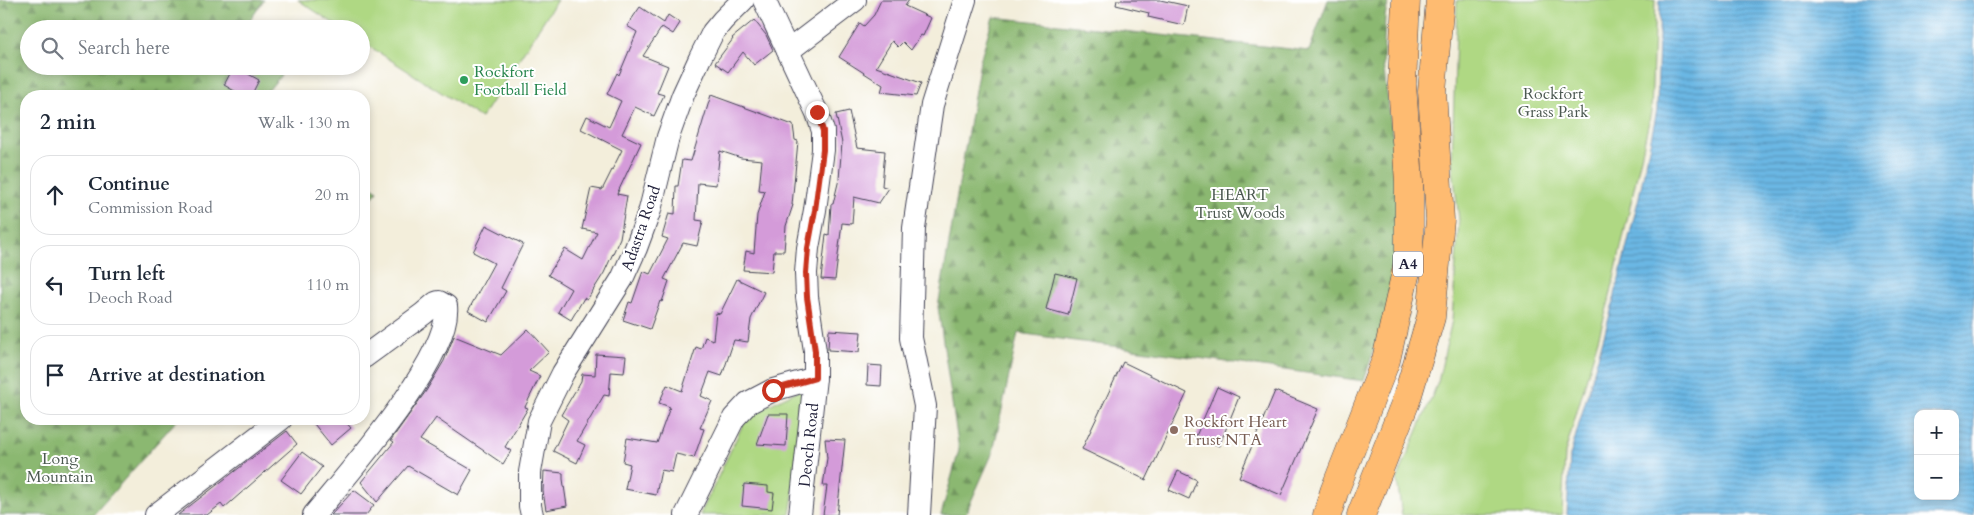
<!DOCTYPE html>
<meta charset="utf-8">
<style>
:root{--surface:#fff;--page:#f6f6f7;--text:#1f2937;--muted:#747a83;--line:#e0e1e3}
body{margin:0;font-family:Cardo,serif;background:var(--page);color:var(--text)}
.controls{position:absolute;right:15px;bottom:15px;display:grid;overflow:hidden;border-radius:10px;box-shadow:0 2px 8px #0003}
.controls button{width:45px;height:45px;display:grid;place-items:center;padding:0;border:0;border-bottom:1px solid var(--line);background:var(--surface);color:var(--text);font:25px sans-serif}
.stop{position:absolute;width:15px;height:15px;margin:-11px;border:4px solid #c8321e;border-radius:50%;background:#fff}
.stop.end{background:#c8321e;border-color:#fff;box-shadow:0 1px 5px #0008}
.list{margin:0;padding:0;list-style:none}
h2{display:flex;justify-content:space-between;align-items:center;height:65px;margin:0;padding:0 20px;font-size:21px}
h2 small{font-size:16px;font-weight:400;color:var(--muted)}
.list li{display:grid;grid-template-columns:32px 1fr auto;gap:15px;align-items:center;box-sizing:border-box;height:80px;margin:0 10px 10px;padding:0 10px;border:1px solid var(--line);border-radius:20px}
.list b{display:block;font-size:19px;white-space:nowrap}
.list p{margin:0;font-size:16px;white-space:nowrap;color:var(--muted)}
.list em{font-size:16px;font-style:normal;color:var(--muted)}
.icon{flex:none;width:28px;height:28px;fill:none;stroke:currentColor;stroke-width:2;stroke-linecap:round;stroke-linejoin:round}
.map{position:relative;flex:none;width:1974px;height:515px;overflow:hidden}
.search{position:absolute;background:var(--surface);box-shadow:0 2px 8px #0003;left:20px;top:20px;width:350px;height:55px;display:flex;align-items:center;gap:12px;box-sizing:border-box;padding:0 18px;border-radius:28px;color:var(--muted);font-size:19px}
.panel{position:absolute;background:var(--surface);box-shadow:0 2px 8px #0003;left:20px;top:90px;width:350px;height:335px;border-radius:20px}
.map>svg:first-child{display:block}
</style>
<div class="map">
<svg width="1974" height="515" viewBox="0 0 1974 515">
<defs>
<pattern id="forest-firs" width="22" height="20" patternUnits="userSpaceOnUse" patternTransform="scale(1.25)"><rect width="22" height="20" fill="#8bb871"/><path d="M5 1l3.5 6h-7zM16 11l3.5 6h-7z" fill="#71955e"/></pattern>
<pattern id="water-rules" width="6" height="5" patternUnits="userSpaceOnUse" patternTransform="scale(1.25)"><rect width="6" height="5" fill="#6bb7e4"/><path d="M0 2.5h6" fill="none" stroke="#5894ba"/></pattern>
</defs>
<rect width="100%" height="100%" fill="#fff"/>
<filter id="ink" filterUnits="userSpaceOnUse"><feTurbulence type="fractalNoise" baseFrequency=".02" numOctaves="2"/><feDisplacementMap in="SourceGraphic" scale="10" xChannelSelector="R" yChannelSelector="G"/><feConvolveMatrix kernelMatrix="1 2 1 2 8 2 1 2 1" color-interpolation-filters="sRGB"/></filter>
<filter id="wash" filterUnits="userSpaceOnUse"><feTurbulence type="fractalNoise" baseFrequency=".0096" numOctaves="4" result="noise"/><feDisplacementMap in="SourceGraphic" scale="20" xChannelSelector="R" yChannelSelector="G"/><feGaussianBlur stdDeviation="1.12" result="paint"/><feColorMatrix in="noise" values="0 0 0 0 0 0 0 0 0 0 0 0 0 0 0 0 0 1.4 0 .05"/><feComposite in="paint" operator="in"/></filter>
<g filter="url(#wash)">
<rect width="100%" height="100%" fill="#f3eedb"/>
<!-- green -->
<g fill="#afd883" stroke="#687d5f">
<polygon points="298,0 557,0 481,118 361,41 361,29 342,29"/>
<polygon points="1457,0 1655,0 1651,112 1609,301 1565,453 1562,515 1402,515 1397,480 1438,382 1452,320 1459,220 1452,161"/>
<polygon points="809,385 790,515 700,515 747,416"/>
</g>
<!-- forest -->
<g fill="url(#forest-firs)" stroke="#566d56">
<polygon points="0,0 264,0 244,29 29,29 29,66 270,66 281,75 267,92 270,96 26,96 26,419 178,419 93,515 0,515"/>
<polygon points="1328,0 1389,0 1385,16 1383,64 1398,176 1398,275 1364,381 1018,333 993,452 965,515 941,515 959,450 938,307 980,61 993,17 1309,51"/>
<polygon points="364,182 378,191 364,207"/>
</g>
<!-- water -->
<path fill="url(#water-rules)" stroke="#466c90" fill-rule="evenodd" d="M1660 0H1974V515H1567L1570 456 1611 311 1639 197 1657 110ZM1918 414H1955V496H1918Z"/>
<g id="blocks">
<!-- building -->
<g fill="#d49bd9">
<polygon points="881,0 909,0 905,6 931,18 923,36 921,35 911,50 903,42 898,47 892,41 876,67 921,83 916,96 881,92 883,85 839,57 860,23 864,26 874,15"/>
<polygon points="1117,0 1160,0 1188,6 1184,25 1148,17 1149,13 1116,5"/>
<polygon points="640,7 664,23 668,15 680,23 673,34 662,27 643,56 668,66 657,93 664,95 654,116 635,107 622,134 641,143 617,194 627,196 620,238 604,273 587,300 584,298 571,320 558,312 571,289 548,275 565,249 583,260 597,232 582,229 591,188 602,190 622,150 581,129 587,116 609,127 621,101 607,94 617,73 619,75 637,32 627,26"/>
<polygon points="754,20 766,35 773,50 754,65 743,52 728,72 715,63 733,39 732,38"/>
<polygon points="234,66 259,80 251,96 243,96 224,85"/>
<polygon points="711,95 793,125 795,140 798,141 792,205 793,205 786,226 784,251 774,251 772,272 743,270 746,251 754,253 757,215 765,191 759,190 762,160 741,158 720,151 716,185 698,183 696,220 703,221 697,246 683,243 664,279 669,281 662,302 660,301 650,329 623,320 629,302 632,303 643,271 650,274 668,239 662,237 669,213 675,214 676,186 678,186 682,160 691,161"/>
<polygon points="849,111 857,148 885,151 882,186 889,188 879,203 854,197 852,224 842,223 835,280 821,279 826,234 829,235 831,204 833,204 839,179 842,143 836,114"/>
<polygon points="486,225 523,244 501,288 506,291 488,322 468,311 494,263 473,252"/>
<polygon points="1055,273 1077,278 1068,315 1046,309"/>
<polygon points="737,279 764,292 751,319 748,342 734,340 722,376 710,372 701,396 712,401 700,428 704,429 694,458 676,454 672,472 661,470 656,495 625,489 630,464 623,462 627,438 657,443 670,407 659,403 667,385 682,391 696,347 701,349 705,337 713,340 716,313 720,314"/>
<polygon points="528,329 549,352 529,371 540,376 525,407 528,408 505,447 511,451 503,464 436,418 420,440 472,470 458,495 408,466 377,502 361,482 394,442 391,440 426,391 444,361 454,336 501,355"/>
<polygon points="829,330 861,332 859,352 828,350"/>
<polygon points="596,354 626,356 624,373 611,372 609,396 604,395 577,441 585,445 577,463 553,451 568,420 561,415 581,381 582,374 595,375"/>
<polygon points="1123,362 1187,393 1146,480 1082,449"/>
<polygon points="868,365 882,366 881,386 867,385"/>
<polygon points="1217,387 1239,397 1219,446 1196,436"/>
<polygon points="1275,391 1318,409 1281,495 1239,477"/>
<polygon points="768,414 788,414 786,446 757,444"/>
<polygon points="310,419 343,419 351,428 331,445"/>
<polygon points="287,431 297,444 224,508 221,504 207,515 178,515"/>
<polygon points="825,439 845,440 837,515 823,515 827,486 823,486 827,458"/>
<polygon points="302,452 322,467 301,494 281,480"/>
<polygon points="544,471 563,473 563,479 567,506 546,510 543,491"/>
<polygon points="1178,471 1197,480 1189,499 1169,490"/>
<polygon points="744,484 768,486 768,492 774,493 772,509 742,506"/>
<polygon points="354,490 374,505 366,515 331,515"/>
</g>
</g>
</g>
<g filter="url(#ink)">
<use href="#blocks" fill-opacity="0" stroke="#414153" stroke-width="1"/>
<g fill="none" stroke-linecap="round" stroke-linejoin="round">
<defs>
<g id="minor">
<polyline points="764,0 817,113 823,131 823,150 815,210 808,248 806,273 807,297 815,351 815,378 800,515"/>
<polyline points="788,51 855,0"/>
<polyline points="156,515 281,419"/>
<path d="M314 515C347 475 452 356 446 306L439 302 436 303 423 314 364 357"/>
<polyline points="532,515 530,506 530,472 539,421 563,373 622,279 636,248 650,210 668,137 683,95 700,58 713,32 723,20 743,0"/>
<polyline points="686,515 734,418 748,403 773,390 815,378"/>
<polyline points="919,515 925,406 911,338 914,228 932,105 965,0"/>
</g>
<g id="highway">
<polyline points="1327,515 1334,492 1386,360 1409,258 1409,182 1402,84 1406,0"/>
<polyline points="1361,515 1406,401 1431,317 1440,220 1432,91 1440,0"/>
</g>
</defs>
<!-- minor casing -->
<use href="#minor" stroke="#414153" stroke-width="24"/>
<!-- highway casing -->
<use href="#highway" stroke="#414153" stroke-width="29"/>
<!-- minor -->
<use href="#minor" stroke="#fff" stroke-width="22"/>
<!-- highway -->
<use href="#highway" stroke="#febb71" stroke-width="28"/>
</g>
</g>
<g fill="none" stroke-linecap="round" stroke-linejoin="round" filter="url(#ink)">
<!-- route -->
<polyline stroke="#c8321e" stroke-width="6" points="773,390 815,378 815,351 807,297 806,273 808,248 815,210 823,150 823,131 817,112"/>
</g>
<!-- markers -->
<circle fill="#2e9e5b" stroke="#fff" stroke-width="2" cx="464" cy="80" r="5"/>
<circle fill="#8d6e63" stroke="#fff" stroke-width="2" cx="1174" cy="430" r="5"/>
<g text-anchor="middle" stroke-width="4" stroke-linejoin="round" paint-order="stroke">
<!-- shield labels -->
<rect fill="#fff" stroke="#646476" stroke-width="1" x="1393" y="251.5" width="30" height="25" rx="4"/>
<g font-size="15" font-weight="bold" fill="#22223b">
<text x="1408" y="269">A4</text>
</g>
<!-- leisure labels -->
<g font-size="16" fill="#27864d" stroke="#fff" text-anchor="start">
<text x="474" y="77">Rockfort<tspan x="474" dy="18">Football Field</tspan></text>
</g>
<!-- park labels -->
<g font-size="16" fill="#4c5951" stroke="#fff">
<text x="1553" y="99">Rockfort<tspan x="1553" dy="18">Grass Park</tspan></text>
<text x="1240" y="200">HEART<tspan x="1240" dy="18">Trust Woods</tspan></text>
<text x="60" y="464">Long<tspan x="60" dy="18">Mountain</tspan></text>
</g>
<!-- street labels -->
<g font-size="16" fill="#22223b" stroke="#fff">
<text transform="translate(640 228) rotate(-71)" y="6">Adastra Road</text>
<text transform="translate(808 445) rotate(-84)" y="6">Deoch Road</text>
</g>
<!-- education labels -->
<g font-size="16" fill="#785e54" stroke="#fff" text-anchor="start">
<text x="1184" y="427">Rockfort Heart<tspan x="1184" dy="18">Trust NTA</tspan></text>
</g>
</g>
</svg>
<div class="controls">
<button>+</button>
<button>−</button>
</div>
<div class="stop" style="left:773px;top:390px"></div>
<div class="stop end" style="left:817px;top:112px"></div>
<div class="search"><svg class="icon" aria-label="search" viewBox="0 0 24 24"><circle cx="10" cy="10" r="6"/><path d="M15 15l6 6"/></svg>Search here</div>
<section class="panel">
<h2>2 min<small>Walk · 130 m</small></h2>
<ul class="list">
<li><svg class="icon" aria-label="ahead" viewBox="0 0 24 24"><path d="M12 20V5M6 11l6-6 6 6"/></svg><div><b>Continue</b><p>Commission Road</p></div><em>20 m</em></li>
<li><svg class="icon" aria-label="left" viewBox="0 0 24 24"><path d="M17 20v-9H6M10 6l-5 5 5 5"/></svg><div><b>Turn left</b><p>Deoch Road</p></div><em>110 m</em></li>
<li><svg class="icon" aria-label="arrive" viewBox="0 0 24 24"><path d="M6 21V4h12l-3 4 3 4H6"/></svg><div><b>Arrive at destination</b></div></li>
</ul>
</section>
</div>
